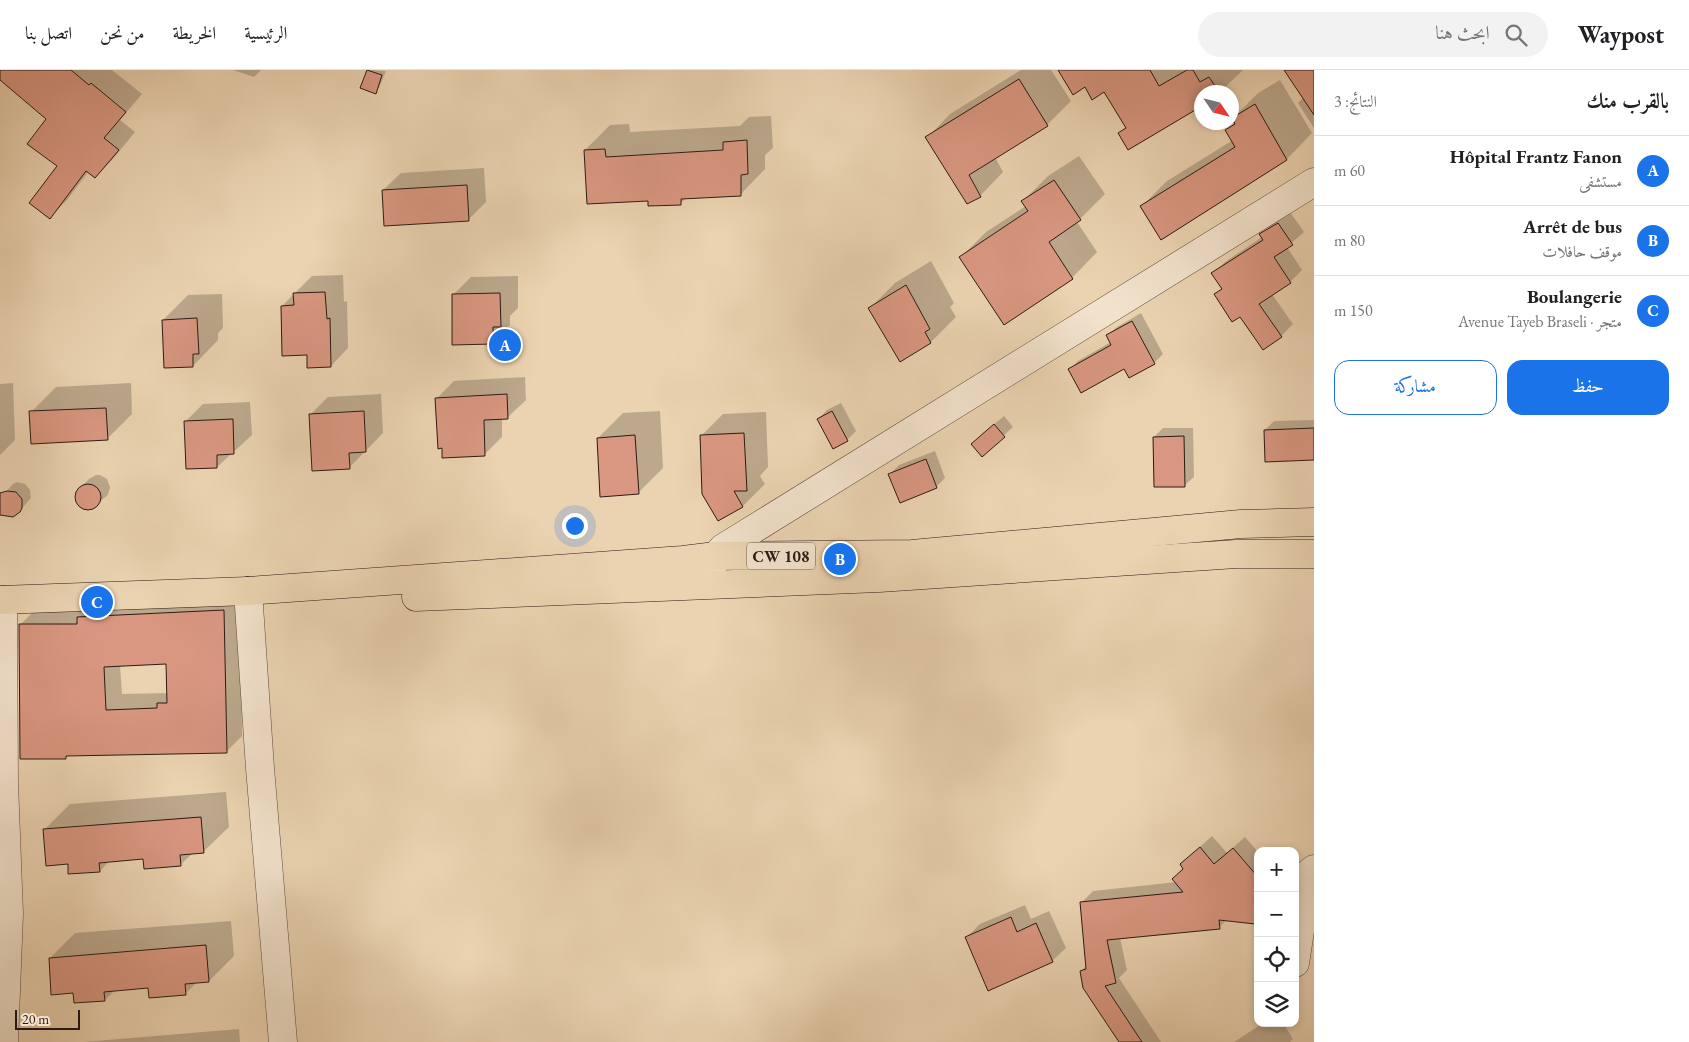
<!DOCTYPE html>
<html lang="ar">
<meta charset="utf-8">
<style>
:root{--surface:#fff;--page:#f2f2f2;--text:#202124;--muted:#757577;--line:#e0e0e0;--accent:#1a73e8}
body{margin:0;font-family:"EB Garamond",Amiri,serif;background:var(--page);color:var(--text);direction:rtl}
.controls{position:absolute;right:15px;bottom:15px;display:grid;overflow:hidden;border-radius:10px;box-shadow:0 2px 8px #0003}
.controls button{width:45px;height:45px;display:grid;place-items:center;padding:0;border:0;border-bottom:1px solid var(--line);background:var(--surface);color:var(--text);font:25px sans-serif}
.compass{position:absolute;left:1194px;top:15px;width:45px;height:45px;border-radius:50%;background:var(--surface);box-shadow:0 2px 8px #0003;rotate:125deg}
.scale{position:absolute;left:15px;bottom:12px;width:65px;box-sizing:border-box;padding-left:5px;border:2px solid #2c1a13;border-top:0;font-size:14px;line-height:18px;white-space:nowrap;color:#2c1a13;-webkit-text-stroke:4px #f2e2cc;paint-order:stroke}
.you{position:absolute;left:574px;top:455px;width:18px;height:18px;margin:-12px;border:4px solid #fff;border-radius:50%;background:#1a73e8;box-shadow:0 0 0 8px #1a73e833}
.badge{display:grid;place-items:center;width:32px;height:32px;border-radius:50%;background:var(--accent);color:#fff;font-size:16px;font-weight:700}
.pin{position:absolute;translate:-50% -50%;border:2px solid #fff;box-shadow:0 1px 5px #0006}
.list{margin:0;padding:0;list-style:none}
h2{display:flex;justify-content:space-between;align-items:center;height:65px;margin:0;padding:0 20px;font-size:21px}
h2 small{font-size:16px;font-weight:400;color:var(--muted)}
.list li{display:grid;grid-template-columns:32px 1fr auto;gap:15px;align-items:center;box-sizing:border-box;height:70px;padding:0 20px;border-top:1px solid var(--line)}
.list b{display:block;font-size:19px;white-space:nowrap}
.list p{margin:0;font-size:16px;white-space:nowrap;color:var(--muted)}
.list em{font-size:16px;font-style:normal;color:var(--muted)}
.actions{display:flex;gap:10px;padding:15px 20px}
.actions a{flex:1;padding:11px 0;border:1px solid var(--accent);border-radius:15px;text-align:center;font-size:18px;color:var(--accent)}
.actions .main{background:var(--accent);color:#fff}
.icon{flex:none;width:28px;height:28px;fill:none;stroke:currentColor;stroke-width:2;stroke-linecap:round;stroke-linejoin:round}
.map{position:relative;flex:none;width:1314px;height:972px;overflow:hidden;direction:ltr}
header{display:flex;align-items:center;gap:30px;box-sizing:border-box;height:70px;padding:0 25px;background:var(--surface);border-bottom:1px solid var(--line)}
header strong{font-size:24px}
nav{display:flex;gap:28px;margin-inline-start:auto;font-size:18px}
.search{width:350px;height:45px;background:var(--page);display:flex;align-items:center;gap:12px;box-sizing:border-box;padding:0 18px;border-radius:28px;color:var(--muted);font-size:19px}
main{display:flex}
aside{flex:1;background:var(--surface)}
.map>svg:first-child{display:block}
</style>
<header>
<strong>Waypost</strong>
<div class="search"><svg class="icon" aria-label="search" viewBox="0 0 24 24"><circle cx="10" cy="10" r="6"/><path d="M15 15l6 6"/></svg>ابحث هنا</div>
<nav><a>الرئيسية</a><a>الخريطة</a><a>من نحن</a><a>اتصل بنا</a></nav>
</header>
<main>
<aside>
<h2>بالقرب منك<small>النتائج: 3</small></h2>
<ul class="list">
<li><span class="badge">A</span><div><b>Hôpital Frantz Fanon</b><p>مستشفى</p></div><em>60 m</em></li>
<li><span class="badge">B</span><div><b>Arrêt de bus</b><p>موقف حافلات</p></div><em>80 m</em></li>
<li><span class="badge">C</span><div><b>Boulangerie</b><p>متجر · Avenue Tayeb Braseli</p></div><em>150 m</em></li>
</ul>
<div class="actions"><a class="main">حفظ</a><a>مشاركة</a></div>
</aside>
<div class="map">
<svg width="1314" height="972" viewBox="0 0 1314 972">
<rect width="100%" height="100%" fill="#ebd3b1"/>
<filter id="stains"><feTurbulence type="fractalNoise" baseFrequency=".004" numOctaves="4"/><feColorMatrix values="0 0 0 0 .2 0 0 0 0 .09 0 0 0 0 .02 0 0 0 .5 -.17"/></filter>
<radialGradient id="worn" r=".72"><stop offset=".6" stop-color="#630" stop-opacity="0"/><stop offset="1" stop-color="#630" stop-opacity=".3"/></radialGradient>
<!-- shadow -->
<g fill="#0003" fill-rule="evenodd">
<polygon points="0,0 112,0 142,24 120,50 135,62 112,90 95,107 88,102 67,130 50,147 59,96 48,49 0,8"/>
<polygon points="233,0 261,0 254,7"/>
<polygon points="368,0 386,1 379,18 375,22 362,18"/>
<polygon points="1021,0 1051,0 1071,31 1047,55 995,87 1003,102 980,126 927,68 950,44"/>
<polygon points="1067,0 1243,0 1220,22 1202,22 1119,63 1127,56 1105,20 1085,15"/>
<polygon points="1286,0 1314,0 1314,58 1298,33 1304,27"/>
<polygon points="1280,10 1312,63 1287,89 1254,108 1142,136 1167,111 1233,70 1227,60 1235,52 1233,48 1258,23"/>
<polygon points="771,46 773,78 765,85 765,99 740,125 687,127 681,133 650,129 585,80 610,55 629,54 630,62 740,56 749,47"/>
<polygon points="1079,86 1105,124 1077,152 1097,182 1072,208 1004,253 961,187 986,162 1026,136 1023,131 1048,106"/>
<polygon points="484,98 486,132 468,150 383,120 401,103"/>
<polygon points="1290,142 1304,162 1287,177 1302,200 1290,212 1272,224 1293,254 1281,266 1240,245 1215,224 1222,218 1213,204 1225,192 1262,167 1261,165 1273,153"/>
<polygon points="931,191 954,233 950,237 956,247 931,272 900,290 870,238 895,213"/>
<polygon points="343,205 344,232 347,231 348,278 331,296 308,284 282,236 312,206"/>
<polygon points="518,206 518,238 510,246 510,255 493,273 453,225 471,207"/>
<polygon points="222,224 223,258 218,263 218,270 193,296 163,250 188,225"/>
<polygon points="1141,243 1163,284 1154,293 1069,300 1078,291 1111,272 1108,265 1117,257"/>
<polygon points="525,307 526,330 508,347 502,348 502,367 485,384 437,328 454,311"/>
<polygon points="13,313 15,370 0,385 0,314"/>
<polygon points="131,313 132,344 107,369 31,342 56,317"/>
<polygon points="381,324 383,363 349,398 310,345 328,327"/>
<polygon points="250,332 252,365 217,397 185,352 203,334"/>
<polygon points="841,333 856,361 847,370 818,349 827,340"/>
<polygon points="660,341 663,398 638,423 598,368 623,343"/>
<polygon points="766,342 768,397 760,406 765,414 743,436 719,450 701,366 723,344"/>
<polygon points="1004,346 1013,357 982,385 981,365"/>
<polygon points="1314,350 1314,389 1265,360 1274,351"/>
<polygon points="1163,358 1193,358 1194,407 1185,415 1154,367"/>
<polygon points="935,381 945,408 936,417 890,404 899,395"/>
<polygon points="96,405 100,405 107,409 110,417 108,425 92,438 81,436 76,426 79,419 89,409"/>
<polygon points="17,412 25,414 30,420 31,428 17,444 0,441 0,428 13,414"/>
<path d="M240 525 242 666 226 682 68 685 65 688 20 555 36 539ZM167 592 168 623 122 624 120 595Z"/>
<polygon points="226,722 229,757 203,782 193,783 180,795 145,788 109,791 100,801 69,793 45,759 70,734"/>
<polygon points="1212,766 1227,783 1245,767 1258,782 1258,849 1254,853 1227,849 1219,858 1120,868 1127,900 1119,908 1161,972 1121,972 1081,901 1087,895 1081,833 1093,821 1177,812 1184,798 1181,794"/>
<polygon points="1025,835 1031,849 1049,841 1066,878 1052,891 967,867 980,854"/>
<polygon points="231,851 234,886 209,911 197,912 185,924 150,917 115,920 105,930 50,888 75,863"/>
<polygon points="1263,953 1283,953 1293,969 1290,972 1234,972"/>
<polygon points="239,959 240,972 82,972 83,972"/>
</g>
<!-- building -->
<g fill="#d99781" stroke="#2c1a13" fill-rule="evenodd">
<polygon points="0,0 71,0 89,15 91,13 126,42 104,68 119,80 95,108 86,101 50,149 29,133 57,96 27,74 46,49 0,10"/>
<polygon points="367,0 382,5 376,24 360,18"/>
<polygon points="1058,0 1150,0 1159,16 1187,0 1193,0 1200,12 1209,7 1219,22 1202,22 1202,36 1128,80 1118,63 1126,58 1104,22 1092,30 1085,17 1073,25"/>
<polygon points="1284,0 1314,0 1314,45"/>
<polygon points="1019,9 1048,56 969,105 981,127 967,134 925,67"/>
<polygon points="1255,34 1287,90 1161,170 1140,136 1235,77 1225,60 1235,54 1232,48"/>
<polygon points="747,70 748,104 741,105 741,126 681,129 681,135 648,136 648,131 587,134 584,80 605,79 606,87 723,80 723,72"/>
<polygon points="1054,110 1081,150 1049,172 1073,209 1004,255 959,187 1028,141 1021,131"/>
<polygon points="467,115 469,151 384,156 382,120"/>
<polygon points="1278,153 1293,175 1274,187 1291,213 1259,234 1282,267 1263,280 1240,247 1232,252 1214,224 1222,219 1211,203 1263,170 1259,164"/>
<polygon points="906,215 930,259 925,262 931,273 900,292 868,238"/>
<polygon points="325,222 327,249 330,248 331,297 307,298 307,285 282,286 281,236 294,235 293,223"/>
<polygon points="500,223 501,257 493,257 493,274 452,275 452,224"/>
<polygon points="197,248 199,284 193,284 193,297 164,298 162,250"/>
<polygon points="1132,251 1155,294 1129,308 1124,299 1081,323 1068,299 1111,275 1106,265"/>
<polygon points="507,324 508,349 484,350 485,386 442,388 442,378 438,379 435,328"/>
<polygon points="106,338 108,370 31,374 29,341"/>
<polygon points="364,341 366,382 349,383 350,399 312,401 309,344"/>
<polygon points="832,341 848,371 833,379 817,349"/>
<polygon points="233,349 234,384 217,385 217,398 186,399 184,351"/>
<polygon points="994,354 1005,367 982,387 971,374"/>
<polygon points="1314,358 1314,390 1265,392 1264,360"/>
<polygon points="744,363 747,421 734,421 743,437 718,451 702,424 700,365"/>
<polygon points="635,365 639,424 600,427 597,368"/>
<polygon points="1184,366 1185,417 1154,417 1153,367"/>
<polygon points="926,389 937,418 900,433 888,404"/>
<circle cx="88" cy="427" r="13"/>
<polygon points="7,421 16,422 22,429 22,438 20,442 13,447 0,445 0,423"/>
<path d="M224 540 227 683 66 686V689H20L19 554H77V547ZM166 594 167 633H157V638L106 640 104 597Z"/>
<polygon points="201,747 204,783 180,785 181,796 144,799 143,789 99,793 100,802 68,804 68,794 46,796 43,759"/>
<polygon points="1200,777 1214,794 1233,778 1258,807 1258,829 1255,854 1219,850 1220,859 1107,870 1116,913 1105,916 1142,972 1119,972 1083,918 1080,901 1086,899 1080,832 1183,822 1172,809 1183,799 1180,794"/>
<polygon points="1011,847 1017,862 1036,853 1053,892 988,921 965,867"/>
<polygon points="206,875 209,912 185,914 186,925 149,928 148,918 104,922 105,931 74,933 73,923 51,925 49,888"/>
</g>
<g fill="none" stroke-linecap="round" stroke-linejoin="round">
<defs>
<g id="minor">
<polyline points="711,500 716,486 723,478 1314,112"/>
<polyline points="248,521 260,698 283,972"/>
<polyline points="3,530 4,713 9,844 4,972"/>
<polyline points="1295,893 1309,803 1314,799"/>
</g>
<polyline id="major" points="0,530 248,521"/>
<g id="highway">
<polyline points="248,521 683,490 716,486 912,484 1241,454 1314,452"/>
<polyline points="416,527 879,508 1236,484 1314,484"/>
</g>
</defs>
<!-- minor casing -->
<use href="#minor" stroke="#5c483a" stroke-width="29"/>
<!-- major casing -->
<use href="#major" stroke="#2c1a13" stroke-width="29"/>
<!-- highway casing -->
<use href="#highway" stroke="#2c1a13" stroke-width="29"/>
<!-- minor -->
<use href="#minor" stroke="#f2e2cc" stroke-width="28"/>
<!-- major -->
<use href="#major" stroke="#ebd3b1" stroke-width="28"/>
<!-- highway -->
<use href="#highway" stroke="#ebd3b1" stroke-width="28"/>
</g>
<g text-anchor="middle" stroke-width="4" stroke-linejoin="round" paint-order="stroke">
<!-- shield labels -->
<rect fill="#f2e2cc" stroke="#67564a" stroke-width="1" x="747" y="472.5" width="68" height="27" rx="4"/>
<g font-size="16" font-weight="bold" fill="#2c1a13">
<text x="781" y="492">CW 108</text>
</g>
</g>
<rect width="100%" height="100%" filter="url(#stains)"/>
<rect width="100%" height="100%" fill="url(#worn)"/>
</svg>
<div class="controls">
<button>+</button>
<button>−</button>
<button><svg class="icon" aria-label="locate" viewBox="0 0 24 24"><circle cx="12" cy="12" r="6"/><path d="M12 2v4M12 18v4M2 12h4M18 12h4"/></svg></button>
<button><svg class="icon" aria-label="layers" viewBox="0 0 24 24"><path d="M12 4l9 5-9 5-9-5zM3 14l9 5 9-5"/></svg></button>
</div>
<svg class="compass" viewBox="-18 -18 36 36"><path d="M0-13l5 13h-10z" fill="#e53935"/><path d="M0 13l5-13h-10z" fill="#757577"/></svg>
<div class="scale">20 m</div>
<div class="you"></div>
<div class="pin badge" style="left:505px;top:275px">A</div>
<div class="pin badge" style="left:840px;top:489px">B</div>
<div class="pin badge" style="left:97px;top:532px">C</div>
</div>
</main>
